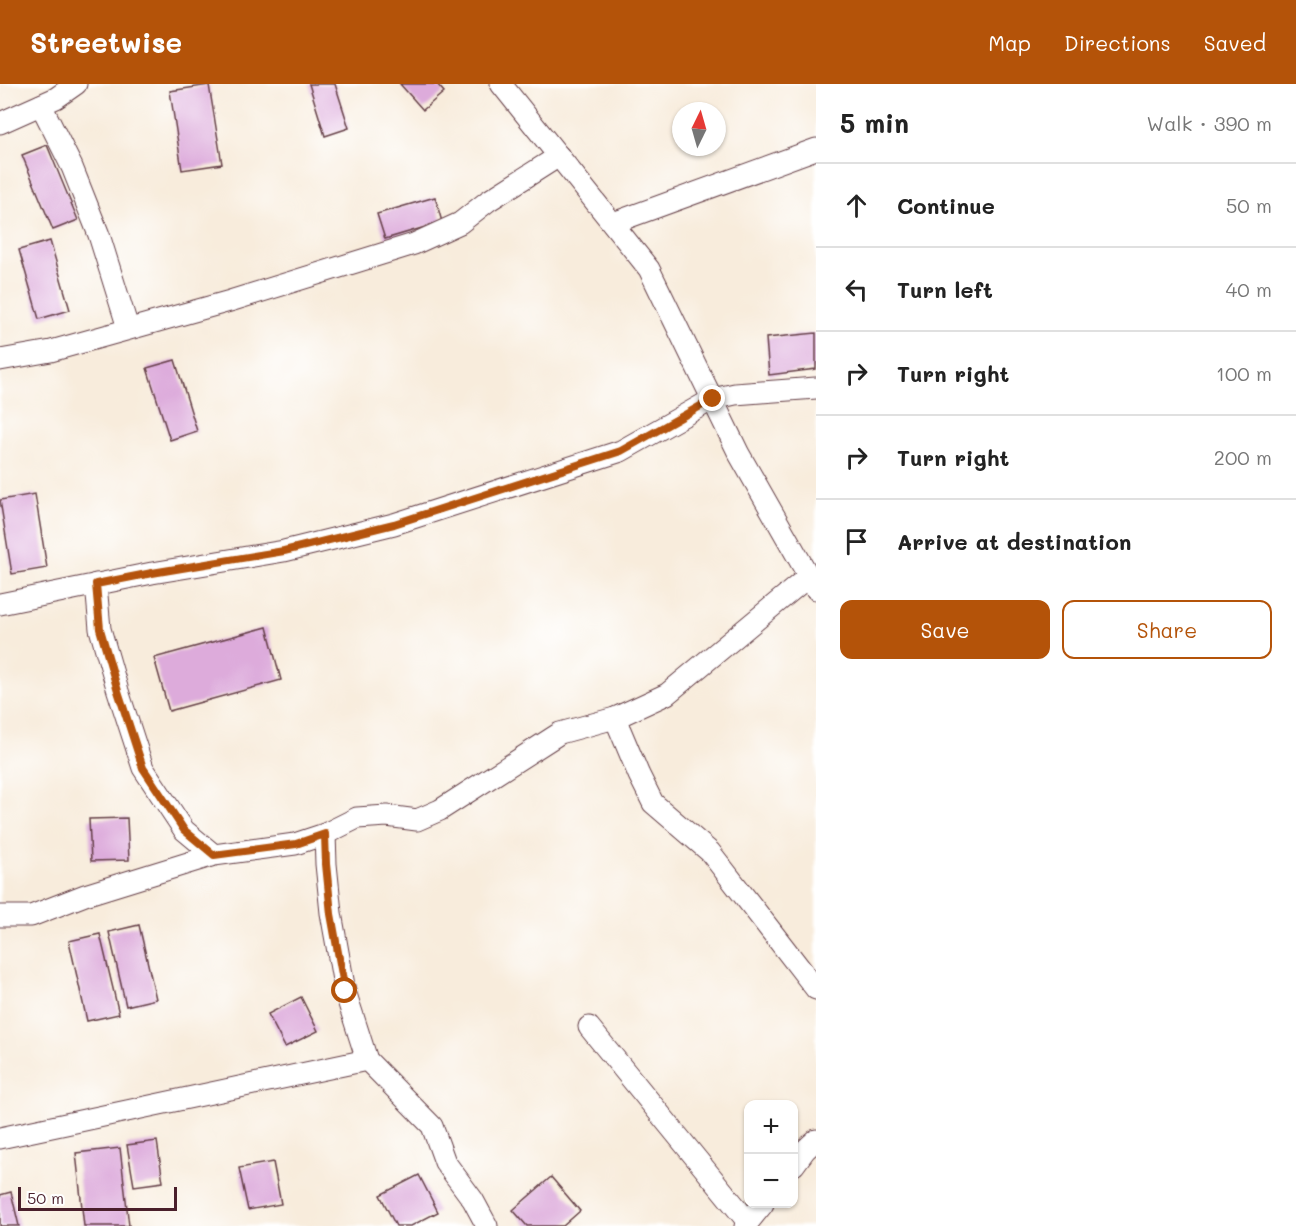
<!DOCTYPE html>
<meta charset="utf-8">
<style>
:root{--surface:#fff;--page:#f2f2f2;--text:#222;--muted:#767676;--line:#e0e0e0;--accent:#b45309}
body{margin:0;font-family:Mali,sans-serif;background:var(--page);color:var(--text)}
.controls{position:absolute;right:18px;bottom:18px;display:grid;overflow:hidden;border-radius:12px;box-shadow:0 2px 4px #0004}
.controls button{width:54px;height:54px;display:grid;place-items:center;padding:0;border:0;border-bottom:2px solid var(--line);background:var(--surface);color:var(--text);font:30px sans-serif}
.compass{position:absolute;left:672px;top:18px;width:54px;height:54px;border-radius:50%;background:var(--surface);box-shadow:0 2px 4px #0004;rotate:5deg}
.scale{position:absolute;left:18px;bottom:15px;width:159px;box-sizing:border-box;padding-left:6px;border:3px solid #4a1f2b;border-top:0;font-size:16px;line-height:21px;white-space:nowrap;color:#4a1f2b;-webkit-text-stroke:4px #fff;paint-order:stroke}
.stop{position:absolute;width:18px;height:18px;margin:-14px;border:4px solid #b45309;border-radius:50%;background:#fff}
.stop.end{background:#b45309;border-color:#fff;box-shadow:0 2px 6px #0008}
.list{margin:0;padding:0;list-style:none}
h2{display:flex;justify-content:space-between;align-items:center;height:78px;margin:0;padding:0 24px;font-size:26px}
h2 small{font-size:20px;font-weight:400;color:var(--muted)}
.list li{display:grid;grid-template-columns:39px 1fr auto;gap:18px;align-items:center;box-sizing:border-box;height:84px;padding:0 24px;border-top:2px solid var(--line)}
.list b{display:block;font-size:22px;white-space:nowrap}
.list em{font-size:20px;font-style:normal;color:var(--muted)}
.actions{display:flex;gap:12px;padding:18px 24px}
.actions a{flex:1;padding:14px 0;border:2px solid var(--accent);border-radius:12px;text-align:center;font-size:21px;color:var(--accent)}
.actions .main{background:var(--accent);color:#fff}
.icon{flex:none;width:33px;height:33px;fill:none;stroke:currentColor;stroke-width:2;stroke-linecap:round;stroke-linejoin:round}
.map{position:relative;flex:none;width:816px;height:1142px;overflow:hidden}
header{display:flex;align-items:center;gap:36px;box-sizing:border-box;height:84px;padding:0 30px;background:var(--accent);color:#fff}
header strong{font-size:28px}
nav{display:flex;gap:33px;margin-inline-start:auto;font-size:21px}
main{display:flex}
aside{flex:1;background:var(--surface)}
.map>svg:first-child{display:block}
</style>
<header>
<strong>Streetwise</strong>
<nav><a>Map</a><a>Directions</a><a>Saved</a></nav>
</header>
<main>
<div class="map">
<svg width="816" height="1142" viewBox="0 0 816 1142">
<rect width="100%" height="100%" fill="#fff"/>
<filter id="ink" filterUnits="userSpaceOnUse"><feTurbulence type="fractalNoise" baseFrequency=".0167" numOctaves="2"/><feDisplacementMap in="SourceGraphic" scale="12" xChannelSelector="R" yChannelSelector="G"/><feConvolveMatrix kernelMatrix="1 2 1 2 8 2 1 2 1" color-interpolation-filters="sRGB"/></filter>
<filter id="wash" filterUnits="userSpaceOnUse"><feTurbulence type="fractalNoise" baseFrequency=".008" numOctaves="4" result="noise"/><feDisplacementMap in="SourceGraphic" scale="24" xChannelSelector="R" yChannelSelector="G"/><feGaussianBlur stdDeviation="1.35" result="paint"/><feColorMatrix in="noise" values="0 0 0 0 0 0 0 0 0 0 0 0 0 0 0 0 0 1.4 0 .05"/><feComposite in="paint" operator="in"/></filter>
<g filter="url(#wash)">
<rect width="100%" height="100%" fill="#f8ecdc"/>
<g id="blocks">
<!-- building -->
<g fill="#ddabdb">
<polygon points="309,0 335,0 349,44 325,52"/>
<polygon points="400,0 437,0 444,8 423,26"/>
<polygon points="209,1 222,80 182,86 170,7"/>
<polygon points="47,61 78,136 53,146 22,71"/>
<polygon points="435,113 442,138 385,155 377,130"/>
<polygon points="50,157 70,226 39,235 19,166"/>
<polygon points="816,249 816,285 769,291 766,254"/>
<polygon points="175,276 197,347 170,356 147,284"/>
<polygon points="35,410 47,484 12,490 0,416"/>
<polygon points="267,543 281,596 169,627 154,574"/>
<polygon points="127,734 129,776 91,777 89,735"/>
<polygon points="139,841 156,915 126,922 109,848"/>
<polygon points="100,850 119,930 87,937 69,857"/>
<polygon points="301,913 318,947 285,963 268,930"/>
<polygon points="157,1057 163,1098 134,1102 127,1061"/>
<polygon points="120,1064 129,1142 84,1142 76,1069"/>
<polygon points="273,1078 281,1120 248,1126 239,1084"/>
<polygon points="419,1091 438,1128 411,1142 396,1142 380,1111"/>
<polygon points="551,1093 580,1127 563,1142 527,1142 513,1126"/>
<polygon points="11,1108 19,1142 0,1142 0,1111"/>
</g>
</g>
</g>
<g filter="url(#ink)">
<use href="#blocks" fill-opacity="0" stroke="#643e46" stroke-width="1.5"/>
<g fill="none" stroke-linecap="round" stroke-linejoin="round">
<defs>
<g id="minor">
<polyline points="501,0 649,185 739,370 816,505"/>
<polyline points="41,21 72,83 99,151 128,244"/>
<polyline points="0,39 56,14 76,0"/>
<polyline points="613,139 816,65"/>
<polyline points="0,276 51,267 230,217 414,160 460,139 488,117 559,72"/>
<polyline points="96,500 100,545 118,607 143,684 184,746 214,771"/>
<polyline points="0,520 152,489 284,467 394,440 621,367 713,315 735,310 816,304"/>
<polyline points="615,634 639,691 653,719 710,768 816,905"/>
<polyline points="325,750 326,780 331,829 345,907 367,976 432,1042 445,1078 473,1116 487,1142"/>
<polyline points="0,832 31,832 85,811 214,771 295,760 325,750 357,734 387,732 417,736 440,726 560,649 615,634 667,610 809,492"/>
<polyline points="589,943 748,1138"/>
<polyline points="0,1054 367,976"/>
<polyline points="794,1081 805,1066 816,1056"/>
<polyline points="745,1142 763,1120"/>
</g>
</defs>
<!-- minor casing -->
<use href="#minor" stroke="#643e46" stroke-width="23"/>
<!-- minor -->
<use href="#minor" stroke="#fff" stroke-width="21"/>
</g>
</g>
<g fill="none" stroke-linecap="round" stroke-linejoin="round" filter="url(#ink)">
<!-- route -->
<polyline stroke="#b45309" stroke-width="8" points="345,907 331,830 326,780 325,750 296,760 214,771 184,746 143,684 118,607 100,545 96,500 152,489 284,467 394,440 621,367 713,315"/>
</g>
</svg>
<div class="controls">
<button>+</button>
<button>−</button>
</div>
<svg class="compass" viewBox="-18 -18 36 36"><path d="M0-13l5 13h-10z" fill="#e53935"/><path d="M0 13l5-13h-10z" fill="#767676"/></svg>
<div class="scale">50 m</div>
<div class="stop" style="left:345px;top:907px"></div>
<div class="stop end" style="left:713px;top:315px"></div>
</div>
<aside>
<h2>5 min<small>Walk · 390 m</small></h2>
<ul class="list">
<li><svg class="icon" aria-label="ahead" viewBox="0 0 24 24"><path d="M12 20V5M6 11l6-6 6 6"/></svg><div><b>Continue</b></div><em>50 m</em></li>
<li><svg class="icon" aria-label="left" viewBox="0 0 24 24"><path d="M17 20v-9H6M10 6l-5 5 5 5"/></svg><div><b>Turn left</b></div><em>40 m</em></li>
<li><svg class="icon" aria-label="right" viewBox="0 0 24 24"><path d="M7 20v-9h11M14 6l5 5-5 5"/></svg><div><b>Turn right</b></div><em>100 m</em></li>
<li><svg class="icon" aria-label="right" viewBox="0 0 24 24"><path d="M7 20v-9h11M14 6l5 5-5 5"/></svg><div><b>Turn right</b></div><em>200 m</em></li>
<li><svg class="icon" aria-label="arrive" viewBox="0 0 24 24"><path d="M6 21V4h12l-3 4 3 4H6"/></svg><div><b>Arrive at destination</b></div></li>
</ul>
<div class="actions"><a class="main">Save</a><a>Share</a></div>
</aside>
</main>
